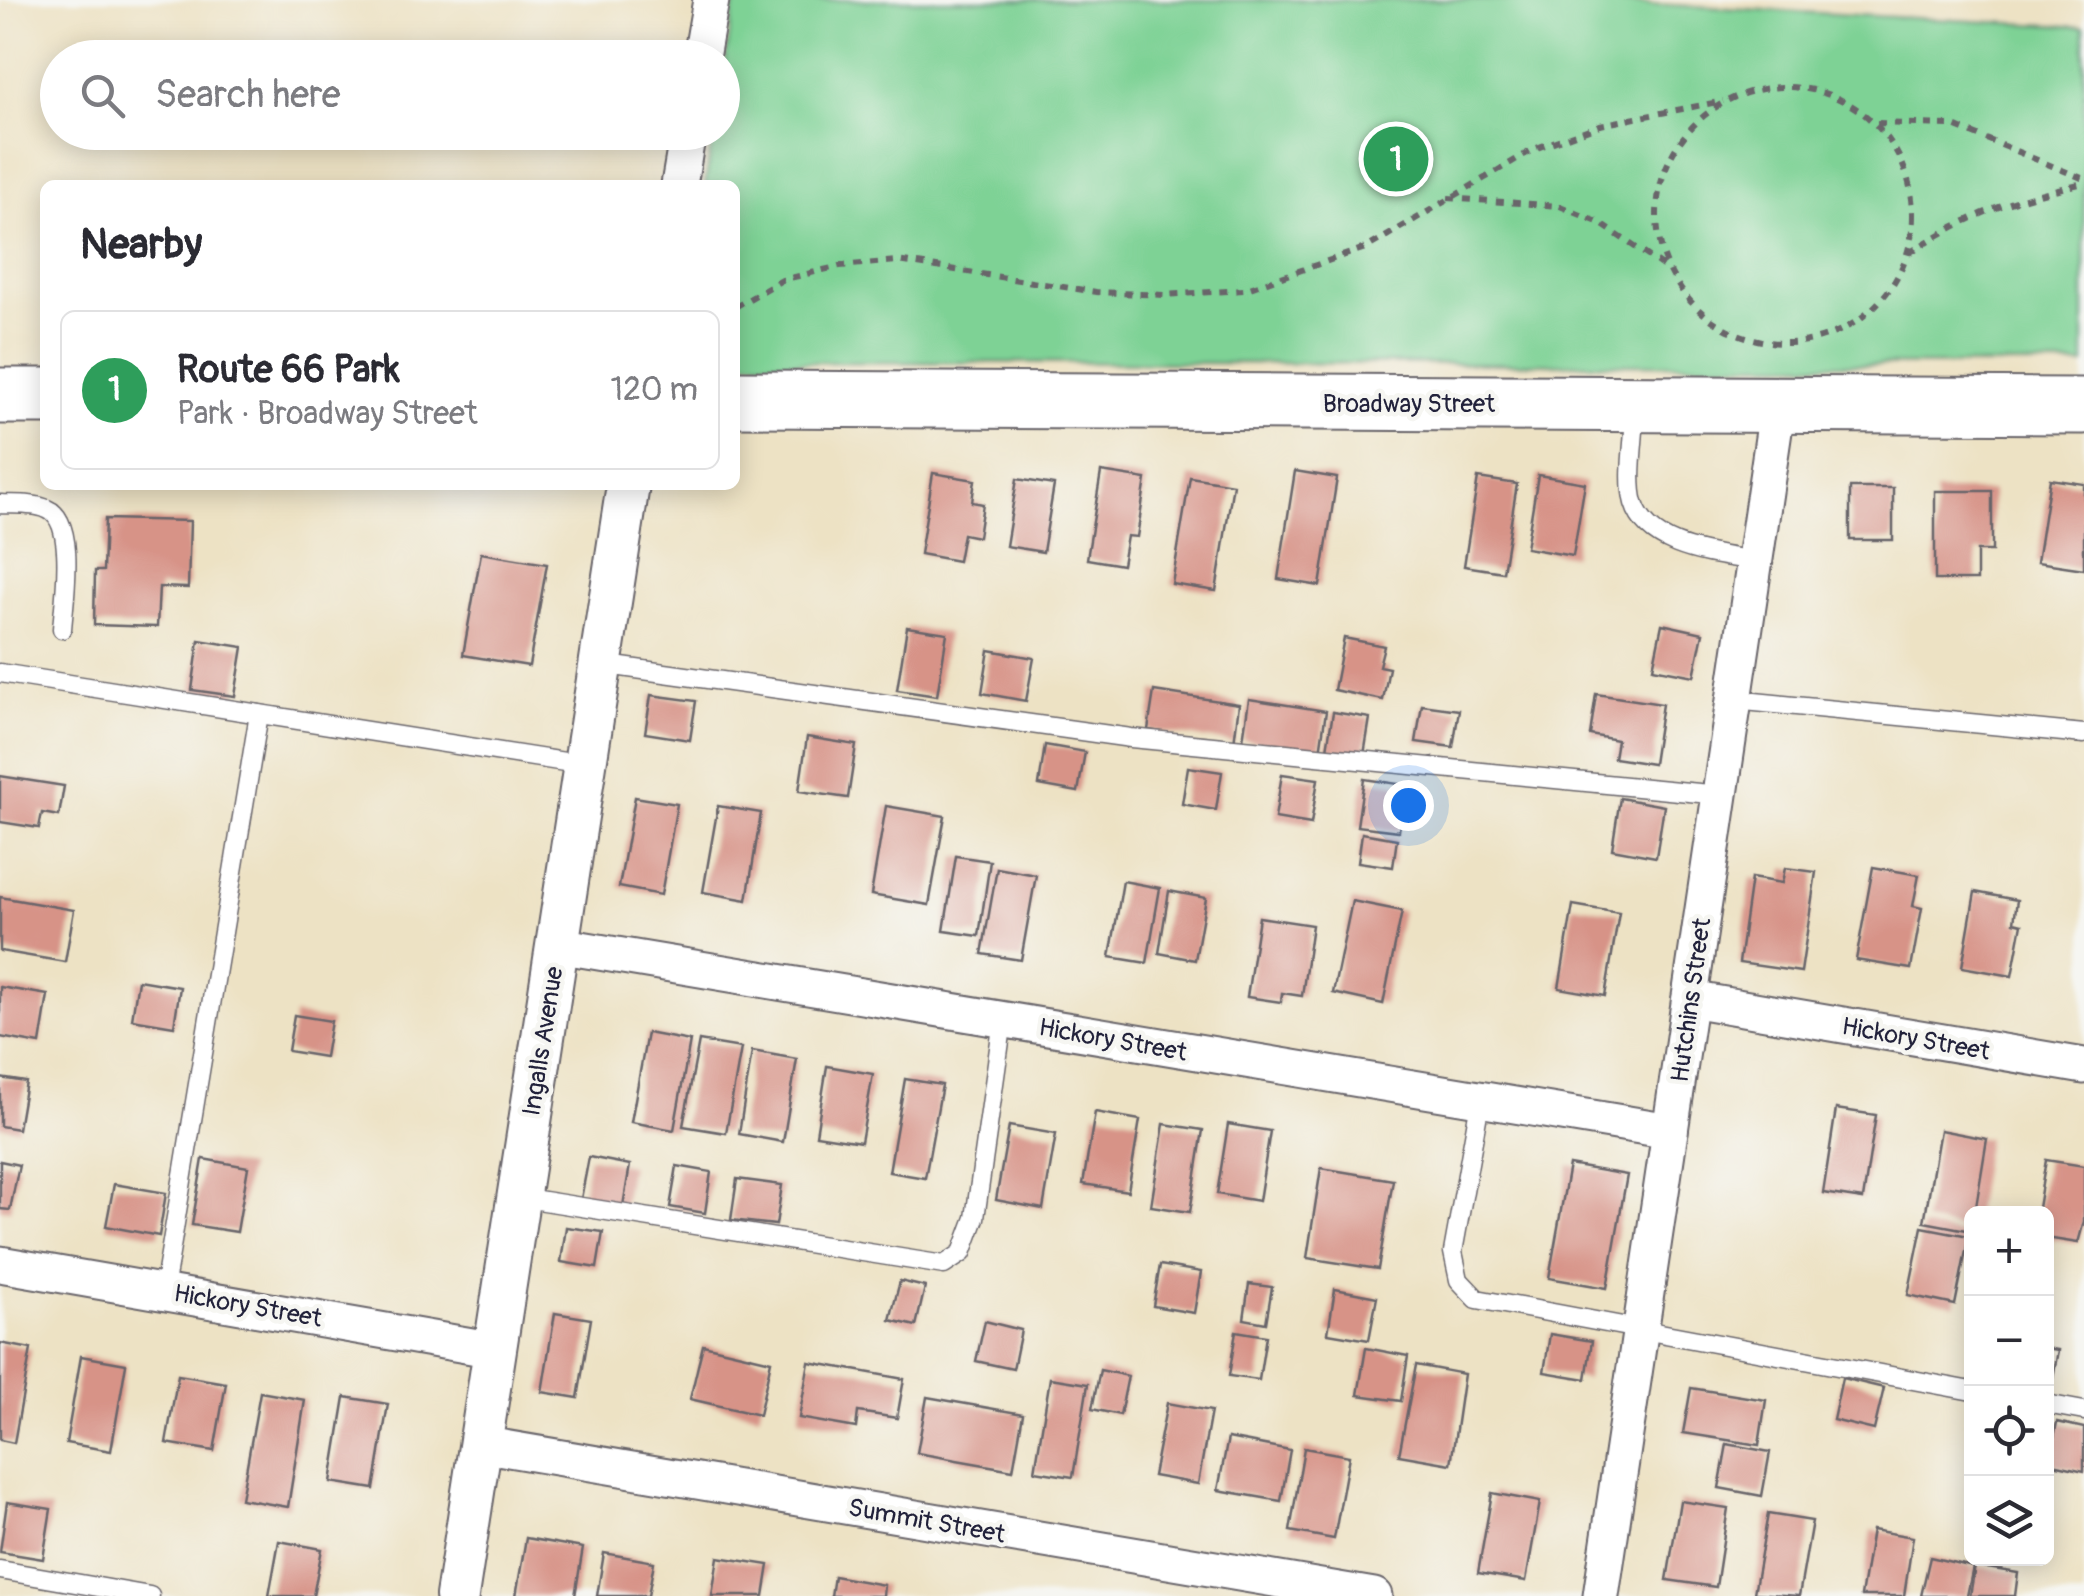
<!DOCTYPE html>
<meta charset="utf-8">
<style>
:root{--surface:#fff;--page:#f7f7f7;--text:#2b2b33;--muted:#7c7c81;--line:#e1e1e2;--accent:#db2777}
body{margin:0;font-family:Pangolin,sans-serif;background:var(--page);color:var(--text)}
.controls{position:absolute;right:30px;bottom:30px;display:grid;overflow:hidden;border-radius:15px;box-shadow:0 5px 25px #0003}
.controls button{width:90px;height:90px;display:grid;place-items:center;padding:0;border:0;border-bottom:2px solid var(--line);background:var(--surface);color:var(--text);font:50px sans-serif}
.you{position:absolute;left:1408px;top:805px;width:35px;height:35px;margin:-25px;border:8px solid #fff;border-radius:50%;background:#1a73e8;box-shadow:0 0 0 15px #1a73e833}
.badge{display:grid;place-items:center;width:65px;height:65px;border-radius:50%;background:var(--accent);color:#fff;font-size:32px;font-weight:700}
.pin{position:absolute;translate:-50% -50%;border:5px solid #fff;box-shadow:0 2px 10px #0006}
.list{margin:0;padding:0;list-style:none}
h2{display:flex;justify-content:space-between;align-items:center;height:130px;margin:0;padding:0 40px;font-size:42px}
h2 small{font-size:32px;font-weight:400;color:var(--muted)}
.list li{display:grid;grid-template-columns:65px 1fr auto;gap:30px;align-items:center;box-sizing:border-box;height:160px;margin:0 20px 20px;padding:0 20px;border:2px solid var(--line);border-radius:15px}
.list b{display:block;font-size:38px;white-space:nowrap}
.list p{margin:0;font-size:32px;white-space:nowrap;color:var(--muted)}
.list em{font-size:32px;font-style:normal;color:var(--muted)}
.icon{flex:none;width:55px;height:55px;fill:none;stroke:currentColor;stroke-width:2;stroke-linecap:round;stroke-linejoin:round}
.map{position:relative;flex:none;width:2084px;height:1596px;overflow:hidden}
.search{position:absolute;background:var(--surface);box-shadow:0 5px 25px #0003;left:40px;top:40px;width:700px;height:110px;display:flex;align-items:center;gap:25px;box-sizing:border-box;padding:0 35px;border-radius:55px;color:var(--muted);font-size:38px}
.panel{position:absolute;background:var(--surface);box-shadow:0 5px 25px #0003;left:40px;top:180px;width:700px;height:310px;border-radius:15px}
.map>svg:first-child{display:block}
</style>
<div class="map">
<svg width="2084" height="1596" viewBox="0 0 2084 1596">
<rect width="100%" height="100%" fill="#f6f6f2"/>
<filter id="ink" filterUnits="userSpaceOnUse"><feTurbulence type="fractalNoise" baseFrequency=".01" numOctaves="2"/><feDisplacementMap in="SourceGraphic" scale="20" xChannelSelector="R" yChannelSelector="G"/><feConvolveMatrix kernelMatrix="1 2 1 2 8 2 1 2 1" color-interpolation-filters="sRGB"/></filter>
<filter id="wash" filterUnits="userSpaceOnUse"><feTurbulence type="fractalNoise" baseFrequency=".0048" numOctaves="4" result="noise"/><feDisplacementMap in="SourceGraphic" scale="40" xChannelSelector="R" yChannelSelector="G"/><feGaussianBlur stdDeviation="2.25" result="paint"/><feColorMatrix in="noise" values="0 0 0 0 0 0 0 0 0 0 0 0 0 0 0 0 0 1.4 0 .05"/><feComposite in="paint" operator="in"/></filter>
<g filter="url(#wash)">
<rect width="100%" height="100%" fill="#ede2c4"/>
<!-- green -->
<polygon fill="#7ed295" stroke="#507a68" stroke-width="2.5" points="735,0 1573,0 2084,27 2084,365 735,362 735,185 705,185 713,133 722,132 723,75"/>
<g id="blocks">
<!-- building -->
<g fill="#d79387">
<polygon points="1295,471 1337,478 1320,586 1278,579"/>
<polygon points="1101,472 1146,479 1137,537 1127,536 1122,565 1087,559"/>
<polygon points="933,473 975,480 972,502 983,504 978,537 963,534 958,561 920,554"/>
<polygon points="1538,475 1585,483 1573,556 1526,548"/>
<polygon points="1190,477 1233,484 1216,591 1172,584"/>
<polygon points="1478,478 1517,484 1503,572 1464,566"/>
<polygon points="1017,479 1054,485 1043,552 1006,546"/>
<polygon points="2050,479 2084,484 2084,569 2037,562"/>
<rect x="1850" y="488" width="43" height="52"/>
<polygon points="1935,491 1992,491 1992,551 1977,551 1977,580 1935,580"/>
<polygon points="105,519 190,521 188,588 159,587 157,627 94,625 95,571 103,571"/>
<polygon points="481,553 547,564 529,666 463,655"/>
<polygon points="1662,624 1703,633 1694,676 1653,668"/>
<polygon points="907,627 947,633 937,696 897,690"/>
<polygon points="1344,638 1384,646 1379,666 1389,668 1383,700 1334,690"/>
<polygon points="199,640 243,647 235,696 192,690"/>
<polygon points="989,650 1034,658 1026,701 982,693"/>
<polygon points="1154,691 1239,704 1234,743 1148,730"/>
<polygon points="1596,694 1662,704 1653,764 1614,758 1617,740 1590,735"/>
<polygon points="651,695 696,701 690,740 645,733"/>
<polygon points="1249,699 1326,711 1320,752 1243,740"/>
<polygon points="1422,705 1459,710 1453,747 1416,742"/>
<polygon points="1333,712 1370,718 1364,755 1327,749"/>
<polygon points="807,737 856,745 848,798 799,791"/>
<polygon points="1045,745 1085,752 1078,792 1039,785"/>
<polygon points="1188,767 1222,772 1216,810 1182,804"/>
<polygon points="1282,774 1318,779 1311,824 1275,818"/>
<polygon points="0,776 64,786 59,816 42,813 39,828 0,822"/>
<polygon points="1364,779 1405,785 1399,831 1357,826"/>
<polygon points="635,797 677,804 661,895 619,887"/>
<polygon points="1620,798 1664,806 1656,857 1612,849"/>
<polygon points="718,806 761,813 747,900 703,892"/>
<polygon points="886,806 945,816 929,905 871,895"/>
<polygon points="1362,833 1397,839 1393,867 1358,862"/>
<polygon points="956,856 990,861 979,936 944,931"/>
<polygon points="1873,867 1919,875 1913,906 1922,908 1911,969 1856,960"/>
<polygon points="997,868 1036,875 1021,960 982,954"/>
<polygon points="1785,868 1816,872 1801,972 1739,963 1751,878 1782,883"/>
<polygon points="1123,881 1160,888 1147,963 1110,957"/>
<polygon points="1169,891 1206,898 1195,960 1159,953"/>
<polygon points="1975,892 2017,900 2014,922 2022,924 2012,976 1962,967"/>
<polygon points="0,897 74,910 65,962 0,951"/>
<polygon points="1352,901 1402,911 1383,1004 1333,993"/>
<polygon points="1573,905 1619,913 1605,996 1559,988"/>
<polygon points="1259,917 1312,925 1302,996 1282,993 1281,1002 1247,997"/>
<polygon points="138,980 180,987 174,1026 132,1019"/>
<polygon points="0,987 48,995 40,1044 0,1037"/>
<polygon points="294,1015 331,1021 325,1057 288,1051"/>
<polygon points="647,1033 690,1041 674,1130 631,1122"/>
<polygon points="699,1041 741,1048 726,1133 683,1126"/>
<polygon points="752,1051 797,1059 783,1142 739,1134"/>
<polygon points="827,1066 873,1074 861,1142 816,1135"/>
<polygon points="0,1078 26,1082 18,1129 0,1126"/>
<polygon points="905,1079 942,1085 925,1178 889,1172"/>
<polygon points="1836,1109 1876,1115 1863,1199 1823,1193"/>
<polygon points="1095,1112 1140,1120 1128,1191 1083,1184"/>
<polygon points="1164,1124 1203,1130 1190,1212 1151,1206"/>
<polygon points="1228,1124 1270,1131 1259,1201 1217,1194"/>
<polygon points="1009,1126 1056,1134 1043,1209 996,1200"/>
<polygon points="1940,1130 1987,1139 1972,1231 1924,1222"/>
<polygon points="589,1157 630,1165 623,1206 581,1199"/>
<polygon points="203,1159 248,1167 237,1232 192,1225"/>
<polygon points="2046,1160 2084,1166 2084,1221 2078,1243 2046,1238 2046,1214 2037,1214"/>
<polygon points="0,1161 19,1165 10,1210 0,1209"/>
<polygon points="1569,1165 1627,1175 1607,1288 1549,1278"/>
<polygon points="677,1166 711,1172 705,1213 670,1207"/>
<polygon points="1321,1168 1393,1180 1378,1269 1307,1258"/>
<polygon points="737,1179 782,1185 776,1225 731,1220"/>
<polygon points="114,1184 166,1193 159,1236 106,1226"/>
<polygon points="566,1227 603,1232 597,1268 561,1262"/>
<polygon points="1922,1227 1969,1236 1955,1305 1908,1295"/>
<polygon points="1160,1265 1201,1272 1194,1313 1153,1306"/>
<polygon points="900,1281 925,1287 916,1326 890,1320"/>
<polygon points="1249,1284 1272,1287 1266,1323 1244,1319"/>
<polygon points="1335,1289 1377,1297 1369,1340 1328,1333"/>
<polygon points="555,1313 591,1319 578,1398 542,1392"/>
<polygon points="985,1321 1021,1330 1013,1369 976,1361"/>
<polygon points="1236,1331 1266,1336 1259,1380 1229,1376"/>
<polygon points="1550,1334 1592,1341 1586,1379 1544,1372"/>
<polygon points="0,1343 31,1349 14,1443 0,1440"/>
<polygon points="703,1345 771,1361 759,1415 690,1399"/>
<polygon points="1366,1348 1408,1356 1401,1401 1358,1395"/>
<polygon points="2046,1348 2058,1350 2051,1389 2046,1389"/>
<polygon points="81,1356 126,1364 111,1451 66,1443"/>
<polygon points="809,1362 904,1379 897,1418 858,1412 856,1428 799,1418"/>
<polygon points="1416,1365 1464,1374 1451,1464 1399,1455"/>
<polygon points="1100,1370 1128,1376 1120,1415 1092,1409"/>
<polygon points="178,1375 226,1383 214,1451 166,1443"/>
<polygon points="1050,1378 1088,1384 1073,1477 1035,1471"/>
<polygon points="1842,1378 1884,1388 1874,1430 1833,1420"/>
<polygon points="1691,1388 1766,1400 1759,1445 1683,1433"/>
<polygon points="260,1392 305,1400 288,1507 241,1499"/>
<polygon points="345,1397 388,1404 374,1489 331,1482"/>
<polygon points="927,1397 1023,1414 1013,1470 917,1453"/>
<polygon points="1167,1403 1211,1411 1198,1484 1153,1476"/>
<polygon points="2057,1422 2084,1428 2084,1471 2049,1463"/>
<polygon points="1228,1438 1290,1450 1281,1501 1218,1490"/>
<polygon points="1727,1444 1770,1452 1762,1496 1719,1488"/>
<polygon points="1304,1448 1349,1456 1334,1539 1290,1531"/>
<polygon points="1492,1493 1540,1502 1526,1581 1478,1573"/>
<polygon points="1680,1501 1728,1508 1716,1587 1667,1580"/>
<polygon points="7,1502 51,1509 43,1559 0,1552"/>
<polygon points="1768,1514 1812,1521 1799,1596 1754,1593"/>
<polygon points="1872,1530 1913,1537 1904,1596 1861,1596"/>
<polygon points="526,1538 583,1548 575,1596 516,1596"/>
<polygon points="279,1541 322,1549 313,1596 269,1596"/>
<polygon points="604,1553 654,1562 648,1596 597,1596"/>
<polygon points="718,1557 769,1565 764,1596 712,1596"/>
<polygon points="1930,1557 1973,1567 1967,1596 1921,1596"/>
<polygon points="1975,1566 2018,1573 2015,1596 1970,1596"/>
<polygon points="834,1576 884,1585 883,1596 831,1596"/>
</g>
</g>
</g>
<g filter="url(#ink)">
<use href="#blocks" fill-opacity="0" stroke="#69656b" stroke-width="2.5"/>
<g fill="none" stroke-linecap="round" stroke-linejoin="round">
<defs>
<g id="service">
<path d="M1635 410C1635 438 1627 477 1634 503 1648 550 1716 554 1755 561"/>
<path d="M0 504C14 505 34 503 47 509 77 521 64 601 62 629"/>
<polyline points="600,664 1131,738 1720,795"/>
<polyline points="0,673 584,765"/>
<polyline points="1734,700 2084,734"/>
<polyline points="1480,1102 1453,1252 1459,1280 1477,1299 1972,1391"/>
<polyline points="519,1197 944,1265 962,1253 975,1218 1003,1020"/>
<polyline points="164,1290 259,714"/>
<polyline points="2046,1404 2084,1411"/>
<polyline points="0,1570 150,1596"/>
</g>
<g id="minor">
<polyline points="701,58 711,0"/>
<polyline points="679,185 688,132"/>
<polyline points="557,945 1670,1131"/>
<polyline points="1690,999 2084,1066"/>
<polyline points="0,1264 495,1350"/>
<polyline points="480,1444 1374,1596"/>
<polyline points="1601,1596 1778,404"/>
</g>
<polyline id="tertiary" points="457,1596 628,485"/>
<g id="primary">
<polyline points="0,396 45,396"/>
<polyline points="735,399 2084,406"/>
</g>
</defs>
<!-- service casing -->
<use href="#service" stroke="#69656b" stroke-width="21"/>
<!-- minor casing -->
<use href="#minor" stroke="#69656b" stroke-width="39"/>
<!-- tertiary casing -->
<use href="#tertiary" stroke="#69656b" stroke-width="46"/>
<!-- primary casing -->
<use href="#primary" stroke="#69656b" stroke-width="59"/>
<!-- path -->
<g stroke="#69656b" stroke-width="6" stroke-dasharray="8 8" stroke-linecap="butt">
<circle cx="1785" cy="215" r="128"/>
<polyline points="1877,123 1952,125 2084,179"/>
<polyline points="1448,198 1560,206 1600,223 1667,269"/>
<path d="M1909 253C1968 215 2015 198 2084 183"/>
<polyline points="735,307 782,280 840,266 898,261 1096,292 1165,295 1244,290 1368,247 1534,149 1600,125 1723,101"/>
</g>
<!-- service -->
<use href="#service" stroke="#fff" stroke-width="18"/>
<!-- minor -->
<use href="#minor" stroke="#fff" stroke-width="35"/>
<!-- tertiary -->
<use href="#tertiary" stroke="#fff" stroke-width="42"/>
<!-- primary -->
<use href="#primary" stroke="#fff" stroke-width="55"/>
</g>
</g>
<g text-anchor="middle" stroke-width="9" stroke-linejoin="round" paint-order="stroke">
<!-- street labels -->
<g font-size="25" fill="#22223b" stroke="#f6f6f2">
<text x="1409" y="412">Broadway Street</text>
<text transform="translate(1690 1000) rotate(-82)" y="9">Hutchins Street</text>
<text transform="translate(1916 1038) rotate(10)" y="9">Hickory Street</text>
<text transform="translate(1113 1039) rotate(10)" y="9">Hickory Street</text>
<text transform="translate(542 1041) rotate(-81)" y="9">Ingalls Avenue</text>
<text transform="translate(248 1305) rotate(10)" y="9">Hickory Street</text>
<text transform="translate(927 1520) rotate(10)" y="9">Summit Street</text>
</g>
</g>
</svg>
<div class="controls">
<button>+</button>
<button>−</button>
<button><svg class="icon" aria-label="locate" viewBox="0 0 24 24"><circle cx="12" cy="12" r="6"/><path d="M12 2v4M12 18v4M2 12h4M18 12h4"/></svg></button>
<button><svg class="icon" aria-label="layers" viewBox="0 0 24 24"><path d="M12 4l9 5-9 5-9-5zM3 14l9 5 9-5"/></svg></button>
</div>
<div class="you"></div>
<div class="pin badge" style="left:1396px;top:159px;background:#2e9e5b">1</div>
<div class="search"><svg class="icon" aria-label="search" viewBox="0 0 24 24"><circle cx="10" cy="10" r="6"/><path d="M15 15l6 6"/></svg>Search here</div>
<section class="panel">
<h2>Nearby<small></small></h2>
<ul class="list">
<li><span class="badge" style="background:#2e9e5b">1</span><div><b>Route 66 Park</b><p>Park · Broadway Street</p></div><em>120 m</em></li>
</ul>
</section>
</div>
